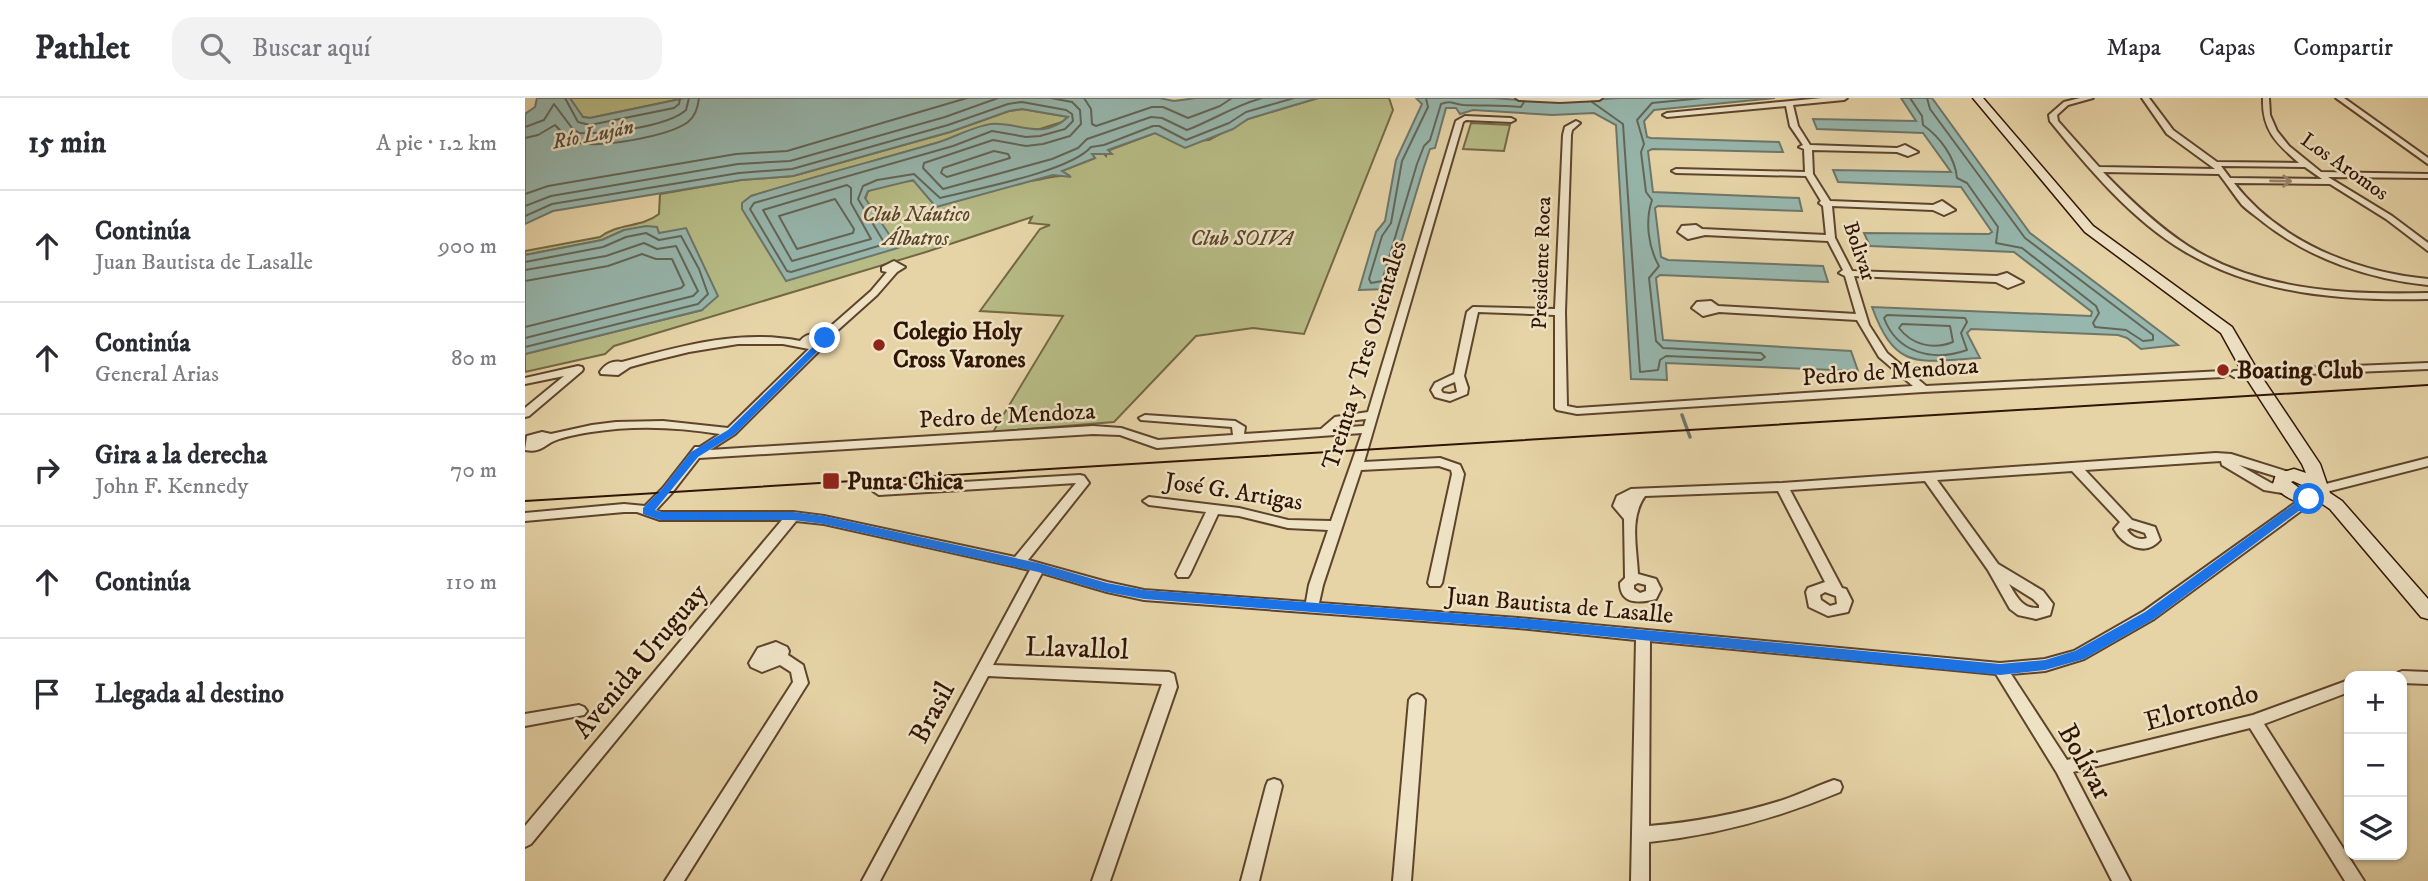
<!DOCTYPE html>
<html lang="es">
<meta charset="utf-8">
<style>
:root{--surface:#fff;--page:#f2f2f3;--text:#2b2b33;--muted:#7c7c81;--line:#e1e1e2}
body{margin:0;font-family:"IM FELL DW Pica",serif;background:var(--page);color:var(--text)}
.controls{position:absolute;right:21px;bottom:21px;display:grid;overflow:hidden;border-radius:14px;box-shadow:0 2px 5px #0004}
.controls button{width:63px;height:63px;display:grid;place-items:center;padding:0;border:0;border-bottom:2px solid var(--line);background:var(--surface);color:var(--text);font:35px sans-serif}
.stop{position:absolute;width:21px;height:21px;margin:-16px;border:5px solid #1a73e8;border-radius:50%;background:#fff}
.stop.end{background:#1a73e8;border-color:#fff;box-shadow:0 2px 7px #0008}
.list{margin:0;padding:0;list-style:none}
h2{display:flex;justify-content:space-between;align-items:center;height:91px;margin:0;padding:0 28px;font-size:30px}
h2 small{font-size:23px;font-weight:400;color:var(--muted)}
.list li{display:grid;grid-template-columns:46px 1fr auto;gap:21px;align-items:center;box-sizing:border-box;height:112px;padding:0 28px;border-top:2px solid var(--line)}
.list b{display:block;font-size:26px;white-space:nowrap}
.list p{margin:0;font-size:23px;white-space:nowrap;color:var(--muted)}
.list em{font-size:23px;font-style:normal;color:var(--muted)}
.icon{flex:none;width:38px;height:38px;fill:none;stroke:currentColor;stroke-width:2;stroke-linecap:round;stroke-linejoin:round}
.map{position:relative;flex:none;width:1903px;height:783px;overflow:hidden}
header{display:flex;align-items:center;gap:42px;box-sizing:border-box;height:98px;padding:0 35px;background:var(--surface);border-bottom:2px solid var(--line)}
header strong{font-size:33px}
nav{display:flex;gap:38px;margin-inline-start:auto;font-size:24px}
.search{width:490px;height:63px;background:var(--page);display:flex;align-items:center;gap:18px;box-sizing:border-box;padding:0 24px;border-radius:21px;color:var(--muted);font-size:26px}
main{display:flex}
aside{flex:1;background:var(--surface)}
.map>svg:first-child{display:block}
</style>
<header>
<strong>Pathlet</strong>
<div class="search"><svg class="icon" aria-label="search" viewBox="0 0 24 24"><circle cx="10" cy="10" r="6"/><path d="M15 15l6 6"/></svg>Buscar aquí</div>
<nav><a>Mapa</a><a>Capas</a><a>Compartir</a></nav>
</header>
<main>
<aside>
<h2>15 min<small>A pie · 1.2 km</small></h2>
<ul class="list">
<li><svg class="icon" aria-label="ahead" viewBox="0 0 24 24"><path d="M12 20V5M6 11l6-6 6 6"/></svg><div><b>Continúa</b><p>Juan Bautista de Lasalle</p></div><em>900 m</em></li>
<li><svg class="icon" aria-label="ahead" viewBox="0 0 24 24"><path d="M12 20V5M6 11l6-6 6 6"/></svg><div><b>Continúa</b><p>General Arias</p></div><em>80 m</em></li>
<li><svg class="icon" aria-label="right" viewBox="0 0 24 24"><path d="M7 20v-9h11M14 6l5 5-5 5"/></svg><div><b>Gira a la derecha</b><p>John F. Kennedy</p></div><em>70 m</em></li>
<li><svg class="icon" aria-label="ahead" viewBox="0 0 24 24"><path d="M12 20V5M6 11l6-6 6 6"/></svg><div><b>Continúa</b></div><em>110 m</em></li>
<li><svg class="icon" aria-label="arrive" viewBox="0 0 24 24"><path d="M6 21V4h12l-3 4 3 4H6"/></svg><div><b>Llegada al destino</b></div></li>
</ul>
</aside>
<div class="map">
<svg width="1903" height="783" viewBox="0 0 1903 783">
<rect width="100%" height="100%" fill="#e6d4a7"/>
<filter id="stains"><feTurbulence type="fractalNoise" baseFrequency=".00286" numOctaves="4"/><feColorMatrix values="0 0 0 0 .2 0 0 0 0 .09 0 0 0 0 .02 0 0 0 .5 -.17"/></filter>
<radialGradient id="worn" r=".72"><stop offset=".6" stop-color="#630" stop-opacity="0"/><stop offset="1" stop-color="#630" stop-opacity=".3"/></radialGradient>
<!-- green -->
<g fill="#b7bc86" stroke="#746844" stroke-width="2">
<polygon points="45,0 160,0 65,20 58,19 43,1"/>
<path d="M793 0H864L868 12 779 236 728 230 671 238 589 324 468 334 538 218 455 213 515 131 525 127 504 125 507 119 401 154 89 248 80 256 0 274V256L177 212 133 135 99 132 77 142 0 157V153L75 139C93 125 116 130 134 116L135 96 216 82 268 78 425 34 484 13 497 11 544 19 537 24 515 31 502 32 467 26 426 41 226 98 340 102 343 93C393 73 450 85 502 83 518 83 527 76 545 78L537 73 570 60 567 56 577 54 581 58 582 53 630 35 653 44 684 42 723 21Z"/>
<polygon points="946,25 985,27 979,53 938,51"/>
</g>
<!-- water -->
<g fill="#97b7ae" stroke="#6e766a" stroke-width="2">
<path d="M12 0H45L58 19 65 20 160 0H634L649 3 671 0H793L723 21 708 31 660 50 630 35 583 52 587 56H567L570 60 537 73 546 79 528 77 411 109 388 82 343 93 340 100 373 150 261 183 217 111V105L226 98C287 79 349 63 411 45 428 40 449 28 466 26 492 23 516 44 543 19L497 11 484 13 425 34 268 78 216 82 28 113 0 126V16L10 9Z"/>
<polygon points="891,0 968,0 1021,4 1095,0 1250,0 1129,12 1119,23 1122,39 1126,40 1254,44 1258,54 1127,51 1123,53 1128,94 1274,100 1277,113 1133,108 1130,110 1136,159 1143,162 1298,168 1303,184 1135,177 1131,180 1138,242 1326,253 1333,273 1141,265 1142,282 1106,281 1091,27 1069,15 1027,17 948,12 935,16 931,10 921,10 910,50 905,51 899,69 862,191 834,192 851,134 860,123 871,62 897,6"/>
<path d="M1376 0H1407L1505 135 1653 247 1616 251 1602 240 1593 237 1446 231 1442 235 1455 260C1395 263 1371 275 1347 209L1566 218 1567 214 1489 154 1345 148 1339 135 1464 136 1467 134 1436 89 1313 84 1308 72 1426 74 1398 35 1292 31 1288 21 1391 23Z"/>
<polygon points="121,128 132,129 134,135 161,130 193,198 177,212 0,256 0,157 77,142 99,132"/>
</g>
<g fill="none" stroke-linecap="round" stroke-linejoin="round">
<!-- shore -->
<g stroke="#646658" stroke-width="2">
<polyline points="40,0 53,24 65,27 149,10 154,6 155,0"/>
<path d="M526 0 547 4 555 12 556 26 545 38 518 46 501 48 468 42 399 65 398 70 418 91 527 61 553 50 562 41 626 19 637 20 662 32C688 22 711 7 737 0"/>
<polyline points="559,0 566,11 567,26 571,28 627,9 638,9 663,20 695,8 707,0"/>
<path d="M901 0 903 9 877 63 866 125 857 138 844 181 846 185 857 183 892 66 899 48 905 42 916 6C925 2 929 6 938 7 957 8 977 7 996 9L999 4"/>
<path d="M1385 0 1397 18 1398 27C1415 39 1430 59 1432 80L1442 85 1473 129 1471 145 1497 150 1571 208 1574 215 1568 225 1570 229 1601 232 1618 243 1628 242V237L1500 140 1405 11 1402 0"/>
<path d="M1067 4 1098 26 1115 274 1133 272 1135 262 1141 258 1236 262 1240 259 1236 255 1138 250 1131 243 1124 180 1134 168C1123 149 1120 123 1127 102L1121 94 1116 54 1119 46 1112 22 1127 5 1178 0"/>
<path d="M0 29 19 22 29 6 47 30 54 35C80 36 142 29 161 12L164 0"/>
<path d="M0 40 13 37 30 27C36 33 42 41 51 44 74 51 144 38 163 24 171 18 173 9 174 0"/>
<polygon points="469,53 483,56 485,60 422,79 416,75 418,70"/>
<polygon points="322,87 326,90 326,105 346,141 267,163 238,112"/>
<polyline points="0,96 23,88 211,56 262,53 442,0"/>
<polygon points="310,101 329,131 328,135 272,151 254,118"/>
<polyline points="0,108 26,98 213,66 265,63 420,19 473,0"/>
<path d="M0 118 27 106 214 75 267 71 423 27 483 6 497 4 541 12 547 16 548 23 540 31 515 38 501 39 467 33 428 48 229 105 225 111 262 173 266 174 360 146 333 101 338 88 352 82 389 76 415 100C450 91 544 74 566 49L579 47 628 28H634L661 42 704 25 721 14 769 0"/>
<polyline points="0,164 78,149 101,139 121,135 134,142 156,138 174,171 183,196 173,206 0,249"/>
<polyline points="0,172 81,158 119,145 132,151 151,148 173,193 168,198 0,240"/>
<polyline points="0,183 83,168 117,156 131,161 147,161 159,187 156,190 0,229"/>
<path d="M1362 217 1440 220 1442 224 1436 235 1442 252C1408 264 1372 255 1359 220Z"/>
<path d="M1377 226 1425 228 1428 244C1408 252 1387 247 1374 230Z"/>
</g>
<!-- stream -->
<polyline stroke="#6e766a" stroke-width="3.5" points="1157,317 1165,339"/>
<defs>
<g id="street">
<polygon points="991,0 1077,0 1074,2 1035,4 994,2"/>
<path d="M1297 0H1322L1319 2 1268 7 1273 28 1285 47 1372 50 1380 47 1393 54 1383 58 1372 54 1287 52 1288 76 1305 103 1408 107 1417 103 1430 112 1419 117 1408 112 1307 108 1310 140 1327 173 1472 178 1482 175 1498 184 1483 190 1471 184 1329 178 1344 227 1362 255 1401 288 1698 273 1703 276 1698 279 1398 294 1052 316 1032 312 1030 310V217L953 214 939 278 943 290 942 296 925 303 910 299 906 292 910 285 929 276 942 214 948 209 1030 211 1038 37 1040 29 1051 23 1055 25 1047 32 1046 37 1040 214 1042 308 1052 310 1388 288 1354 259 1332 222 1194 214 1178 218 1167 210 1172 204 1186 203 1193 208 1331 216 1320 178 1314 175 1318 172 1317 170 1303 143 1180 137 1163 141 1153 134 1157 128 1171 127 1177 131 1301 137 1298 108 1294 105 1296 103 1281 78 1151 75 1147 73 1151 71 1280 74 1279 51 1274 49 1278 47 1265 28 1261 8 1142 19 1138 17 1142 15ZM930 284 932 294 925 296 918 295 916 292 918 289Z"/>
<path d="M1555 0H1568L1543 7 1532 17 1533 23 1574 69 1690 71 1642 36 1617 0H1624L1648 32 1692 64 1774 65C1751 45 1737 32 1738 0H1744L1745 17 1752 33 1764 48 1796 74 1903 76V80L1803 79 1867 118 1903 145V153L1861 121 1805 86 1709 85C1755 144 1830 174 1903 181V187C1844 181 1785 161 1738 124 1731 118 1723 113 1717 107 1709 97 1702 86 1694 76L1578 74C1604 101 1631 127 1663 148 1733 193 1822 197 1903 195V201C1820 203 1732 197 1659 153 1607 122 1563 70 1525 23L1524 17 1539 4ZM1696 68 1780 69 1797 81 1705 80Z"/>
<polygon points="1811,0 1819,0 1903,60 1903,66"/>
<path d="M940 18 986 20 990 22 986 24 941 22 938 24 839 364 915 360 935 367 939 376 917 485 915 488H905L903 485 927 376 926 372 914 368 836 372 798 487 794 505 993 520 1475 565 1520 561 1549 553 1619 513 1780 398H1788L1790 401 1788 404 1629 521 1559 561 1520 573 1486 576 1542 662 1728 617 1824 582V594L1739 626 1839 783H1820L1725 630 1548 674 1605 783H1587L1532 675 1471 576 1125 543 1124 728C1170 724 1214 716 1258 702 1275 696 1292 688 1309 682L1315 684 1317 689 1315 694C1253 720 1191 737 1124 744V783H1106L1111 542 993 530 619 502 582 494 517 475 468 567 644 574 649 576 652 589 585 783H567L637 586 463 578 355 783H337L505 472 299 426 271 423 6 746 0 749V728L257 422H135L112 414H99L0 423V415L99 406 120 408 138 390 170 349H175L195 336C153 329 109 327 66 334 54 336 41 338 29 343 18 348 15 355 0 352L2 338 17 334 26 336 67 327 91 324 138 323 203 330 284 251 258 246H213L164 254 123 264 105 269 93 277 76 276 75 274C80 266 88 262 97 264 155 248 216 231 275 243 280 236 289 235 297 236L346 193 362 174 357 173V169L369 163 380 169 372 174 352 197 304 240V243L210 336 185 352 568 328 596 330 633 342 708 337 707 329 616 322 614 320 620 317 710 323 720 329 719 336 796 331 810 319 843 314 931 23ZM841 321 839 328 809 330 822 323ZM837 335 806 423 763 422 714 410 624 399 618 403 624 407 681 414 651 476 653 479H663L665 476 693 416 714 418 763 430 803 432 784 487 781 504 619 492 582 484 503 462 564 385 559 378 555 377 354 389 348 393 354 397 551 385 490 459 299 418 268 414H136L131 412 146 396 174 360 568 336 595 337 632 350Z"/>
<polygon points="1903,265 1903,271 1709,279 1704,276 1709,273"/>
<polygon points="53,268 57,269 58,271 57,273 4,318 0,319 0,310 39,278 0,286 0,280"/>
<path d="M1691 355 1706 356 1767 375 1769 378 1763 382 1714 367 1746 385 1767 389 1769 392 1763 396 1739 392 1697 367 1696 363 1560 372 1607 422 1630 429 1635 442C1621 459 1598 448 1589 431L1595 424 1547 373 1412 382 1473 466 1518 493 1528 506 1525 517 1511 521 1493 517 1485 511 1463 472 1400 383 1265 392 1317 490 1321 491 1327 503 1323 514 1303 518 1284 509 1281 494 1283 490 1300 484 1253 393 1120 398C1104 420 1112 451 1113 476L1131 481 1136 491 1131 501C1115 505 1095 507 1095 485L1100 480 1099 421 1088 408 1092 398 1106 391 1257 385ZM1605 430 1620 435 1622 440C1614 443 1607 439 1602 432ZM1113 485 1121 487V493L1115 495 1109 491V487ZM1484 486 1508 501 1514 507V510C1497 511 1492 499 1484 486ZM1300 494 1311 498 1312 506 1305 508 1296 502 1295 497Z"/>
<polygon points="1903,360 1903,368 1797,395 1791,391 1793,388"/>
<polygon points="251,544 262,549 264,553 263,557 278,567 283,585 159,783 140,783 268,584 266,574 255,567 237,574 226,569 224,565 233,550"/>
<polygon points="1877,573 1903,574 1903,586 1877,585 1877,578 1870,578 1872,575"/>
<polygon points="892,596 897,598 900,602 886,783 868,783 884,602 887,598"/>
<polygon points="54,607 59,609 62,613 59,617 0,628 0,616"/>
<polygon points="749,681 755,683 757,688 734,783 716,783 741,688 743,683"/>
</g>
<path id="secondary" d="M1448 0H1458L1568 128 1707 229 1734 275 1795 366 1805 395 1817 403 1903 501V521L1896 519 1805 411 1796 405C1778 409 1759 401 1748 386L1751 376 1769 371 1781 375 1777 366 1718 275 1696 235 1560 134ZM1768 383 1786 391 1788 395 1777 392 1766 384Z"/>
</defs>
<!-- street casing -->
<use href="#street" stroke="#5e442c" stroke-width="4"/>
<!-- secondary casing -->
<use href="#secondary" stroke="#311403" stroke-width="3"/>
<!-- street -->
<use href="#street" fill="#efe3c6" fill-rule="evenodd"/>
<!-- secondary -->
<use href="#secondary" fill="#efe3c6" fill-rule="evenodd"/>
<!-- tram -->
<polyline stroke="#311403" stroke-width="2" points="0,403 1903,287"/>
</g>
<!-- one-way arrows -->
<defs><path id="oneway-shaft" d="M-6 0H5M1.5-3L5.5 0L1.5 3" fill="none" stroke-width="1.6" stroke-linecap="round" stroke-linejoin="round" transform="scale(1.75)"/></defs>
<use stroke="#9a866e" href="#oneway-shaft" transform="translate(1756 83) rotate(1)"/>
<!-- route -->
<polygon fill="#1a73e8" points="300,237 304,238 304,242 210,336 173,359 130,412 136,414 268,414 299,418 513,465 582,485 619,492 993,520 1475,566 1520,562 1550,553 1620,514 1780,398 1784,397 1790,401 1629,521 1559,561 1520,572 1475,577 993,530 619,501 582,494 513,474 299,426 268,422 135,422 118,416 118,410 138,390 166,354 203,332"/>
<!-- markers -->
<g fill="#8f2418" stroke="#efe3c6" stroke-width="2.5">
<circle cx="354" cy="247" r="7"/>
<circle cx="1698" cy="272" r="7"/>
<rect x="297" y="374" width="18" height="18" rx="3.5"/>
</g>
<g text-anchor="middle" stroke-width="5" stroke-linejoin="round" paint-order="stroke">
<!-- far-water labels -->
<g font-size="21" font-style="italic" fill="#554d3f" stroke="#efe3c6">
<text transform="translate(68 36) rotate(-11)" y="7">Río Luján</text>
</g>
<!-- far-street labels -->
<g font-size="21" fill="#311403" stroke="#efe3c6">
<text transform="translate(1820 68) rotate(35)" y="7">Los Aromos</text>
<text transform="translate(1335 153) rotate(71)" y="7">Bolivar</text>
<text transform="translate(1016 165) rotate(-88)" y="7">Presidente Roca</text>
</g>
<!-- far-park labels -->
<g font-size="21" font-style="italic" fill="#59462a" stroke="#efe3c6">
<text x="391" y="123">Club Náutico<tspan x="391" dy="24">Álbatros</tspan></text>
<text x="717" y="147">Club SOIVA</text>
</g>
<!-- poi labels -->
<g font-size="24" font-weight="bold" fill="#311403" stroke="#efe3c6" text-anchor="start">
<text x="368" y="241">Colegio Holy<tspan x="368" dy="28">Cross Varones</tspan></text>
<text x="1712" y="280">Boating Club</text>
<text x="322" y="391">Punta Chica</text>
</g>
<!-- street labels -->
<g font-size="24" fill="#311403" stroke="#efe3c6">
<text transform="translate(839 257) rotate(-73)" y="8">Treinta y Tres Orientales</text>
<text transform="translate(1365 273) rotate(-4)" y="8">Pedro de Mendoza</text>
<text transform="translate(482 317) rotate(-3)" y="8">Pedro de Mendoza</text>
<text transform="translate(709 393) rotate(9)" y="8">José G. Artigas</text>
<text transform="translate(1035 507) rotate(5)" y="8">Juan Bautista de Lasalle</text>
</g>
<!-- near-street labels -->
<g font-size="28" fill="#311403" stroke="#efe3c6">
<text transform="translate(552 549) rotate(2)" y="10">Llavallol</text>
<text transform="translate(114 562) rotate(-50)" y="10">Avenida Uruguay</text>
<text transform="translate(1676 608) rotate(-15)" y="10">Elortondo</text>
<text transform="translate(406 614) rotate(-62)" y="10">Brasil</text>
<text transform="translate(1561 663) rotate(61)" y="10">Bolívar</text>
</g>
</g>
<rect width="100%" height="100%" filter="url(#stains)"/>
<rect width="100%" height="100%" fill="url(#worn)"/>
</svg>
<div class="controls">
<button>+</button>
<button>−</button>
<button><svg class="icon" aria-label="layers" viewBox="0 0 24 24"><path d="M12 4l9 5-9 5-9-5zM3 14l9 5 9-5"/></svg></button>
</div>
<div class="stop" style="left:1784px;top:401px"></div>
<div class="stop end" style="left:300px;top:240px"></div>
</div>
</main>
